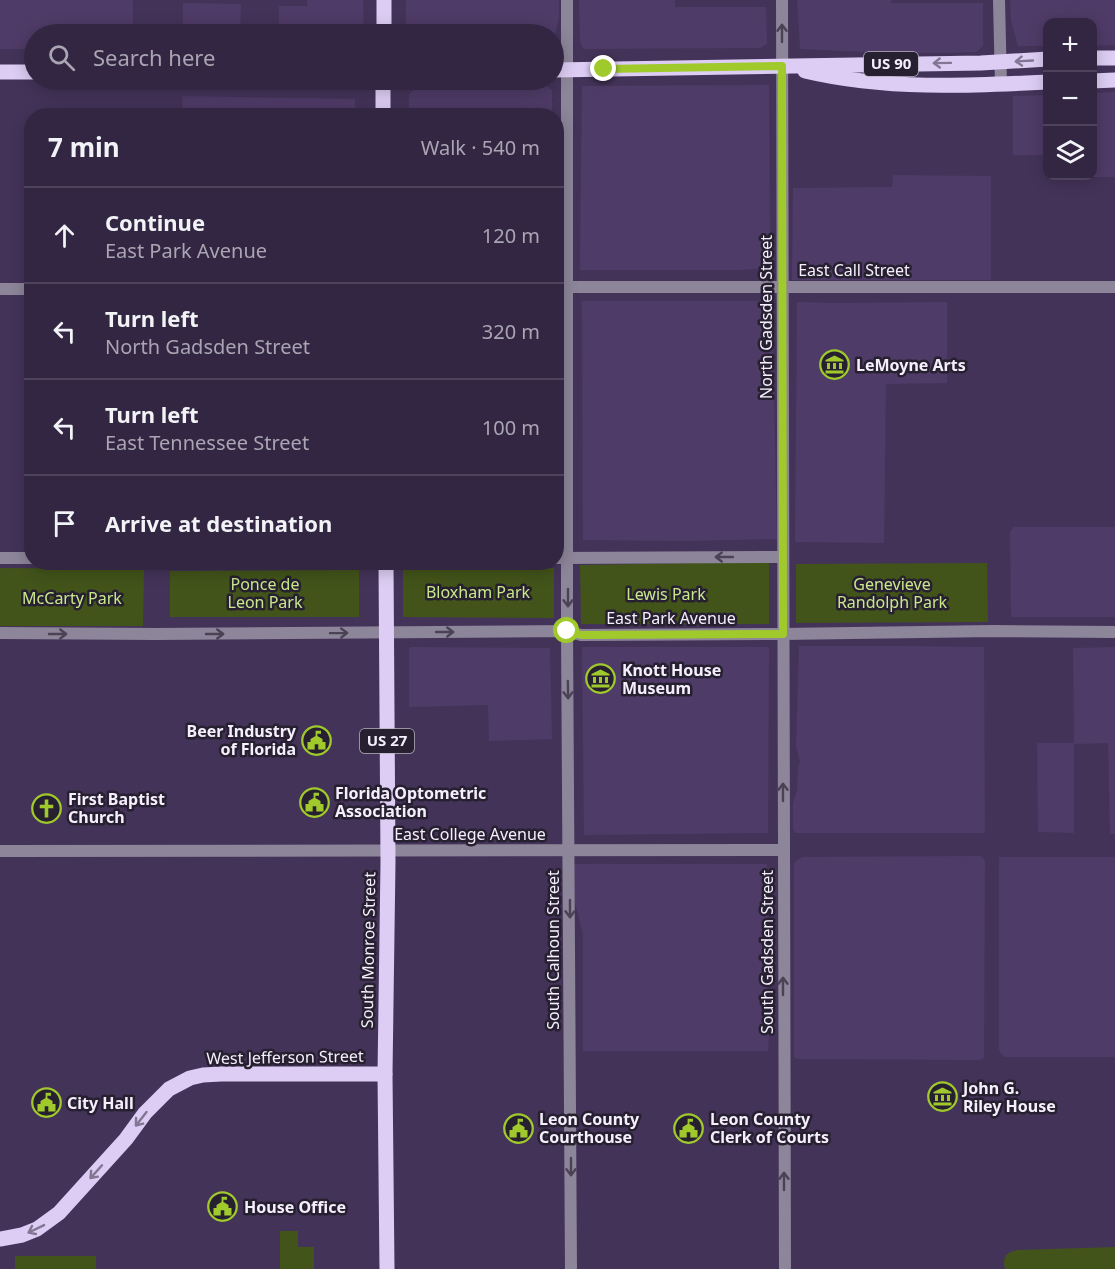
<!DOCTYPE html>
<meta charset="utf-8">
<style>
:root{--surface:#332643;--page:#3e324e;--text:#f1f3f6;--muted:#a9a5b2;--line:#4e435c}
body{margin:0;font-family:"Noto Sans",sans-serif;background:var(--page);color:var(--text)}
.controls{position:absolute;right:18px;top:18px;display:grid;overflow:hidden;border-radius:12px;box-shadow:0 3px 15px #0003}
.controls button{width:54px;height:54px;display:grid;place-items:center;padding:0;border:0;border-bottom:2px solid var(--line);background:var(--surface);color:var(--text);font:30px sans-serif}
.stop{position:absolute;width:18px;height:18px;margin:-14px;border:4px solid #a0ca2c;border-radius:50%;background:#fff}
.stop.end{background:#a0ca2c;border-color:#fff;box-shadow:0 2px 6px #0008}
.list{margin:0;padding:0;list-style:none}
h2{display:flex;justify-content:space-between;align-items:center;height:78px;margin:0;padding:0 24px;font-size:26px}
h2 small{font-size:20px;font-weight:400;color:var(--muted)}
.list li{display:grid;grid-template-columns:39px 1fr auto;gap:18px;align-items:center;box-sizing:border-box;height:96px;padding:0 24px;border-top:2px solid var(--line)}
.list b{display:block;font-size:22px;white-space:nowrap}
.list p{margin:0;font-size:20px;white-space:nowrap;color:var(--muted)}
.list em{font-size:20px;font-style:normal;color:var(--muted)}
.icon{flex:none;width:33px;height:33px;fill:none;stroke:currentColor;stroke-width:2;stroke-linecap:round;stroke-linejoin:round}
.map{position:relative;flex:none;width:1115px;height:1269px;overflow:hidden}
.search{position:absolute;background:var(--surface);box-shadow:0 3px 15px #0003;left:24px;top:24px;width:540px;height:66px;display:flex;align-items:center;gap:15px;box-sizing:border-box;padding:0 21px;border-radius:33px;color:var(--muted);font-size:22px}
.panel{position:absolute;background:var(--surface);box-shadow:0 3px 15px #0003;left:24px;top:108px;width:540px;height:462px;border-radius:24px}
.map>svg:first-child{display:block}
</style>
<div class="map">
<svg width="1115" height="1269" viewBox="0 0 1115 1269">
<rect width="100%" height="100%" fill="#443359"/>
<!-- built -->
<g fill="#4f3b67">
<polygon points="0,0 133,0 133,34 34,34 34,49 0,49"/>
<polygon points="307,0 363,0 364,34 279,34 279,6 307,6"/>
<polygon points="406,0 559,0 559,18 555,34 554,37 554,34 406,34"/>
<polygon points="579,0 675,0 675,7 766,7 767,44 760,48 584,49 581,45 580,39"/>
<polygon points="797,0 891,0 891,3 983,3 983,46 976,52 941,53 891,53 801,49 800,47"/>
<polygon points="1010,0 1115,0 1115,45 1093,46 1092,22 1048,22 1047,46 1018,46 1011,21"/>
<polygon points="183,3 241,4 240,34 183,34"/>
<polygon points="545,85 552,90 552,115 409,115 409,94 416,88"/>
<polygon points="762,85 769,85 770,257 768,268 740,270 580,270 582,87 583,86"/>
<polygon points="1115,92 1115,177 1061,177 1061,176 1092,176 1093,93"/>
<polygon points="1047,95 1047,155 1013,155 1013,96"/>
<polygon points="182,96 355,99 355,115 183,115"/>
<polygon points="893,175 991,176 991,280 792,280 793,188 892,187"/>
<polygon points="582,301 772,301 777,539 687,541 583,540"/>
<polygon points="797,302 835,303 947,302 947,383 886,384 884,543 795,542"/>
<polygon points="1014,527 1115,527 1115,617 1011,617 1010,532"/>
<polygon points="799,646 904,646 984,647 985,833 795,833 793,828 793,803 797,791 798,767 800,762 796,746"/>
<polygon points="411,647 550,648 552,739 489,741 488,705 409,707 409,648"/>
<polygon points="582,647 769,647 768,833 584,835"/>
<polygon points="1115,647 1115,834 1110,834 1108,743 1074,744 1074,833 1038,832 1037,743 1074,743 1073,648"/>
<polygon points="981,856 983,858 985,861 984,1057 983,1059 980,1060 798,1059 794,1057 794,863 797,860 803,857"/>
<polygon points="999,857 1115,857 1115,1057 1005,1057 1001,1054 999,1049"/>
<polygon points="574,864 767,864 769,1037 768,1051 583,1051 583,934 574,899"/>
</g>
<!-- green -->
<g fill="#42541a">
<polygon points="769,562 769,624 581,624 580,565"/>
<polygon points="987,563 988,622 796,623 796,564"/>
<polygon points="0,568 144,569 143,626 0,626"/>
<polygon points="403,568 554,568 554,618 403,617"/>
<polygon points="359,570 359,617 170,617 170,571"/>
<polygon points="280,1231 298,1231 298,1247 314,1247 314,1269 280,1269"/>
<path d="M1115 1247V1269H1005C1002 1257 1006 1252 1018 1250Z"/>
<rect x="15" y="1256" width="81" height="13"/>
</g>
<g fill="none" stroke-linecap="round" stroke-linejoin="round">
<!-- minor -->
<g stroke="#8d8599" stroke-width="12">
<polyline points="567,0 567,631 571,1269"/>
<polyline points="782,0 785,1269"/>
<polyline points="999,0 1001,85"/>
<polyline points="556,287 1115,287"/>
<polyline points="0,289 32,289"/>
<polyline points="0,558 32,558"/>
<polyline points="556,558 782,557"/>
<polyline points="0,633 156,634 567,631 581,635 782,634 994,631 1115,632"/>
<polyline points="0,851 783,850"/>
</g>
<!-- major -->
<g stroke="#ddcdf4" stroke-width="15">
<polyline points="384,34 384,0"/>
<polyline points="1092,58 1115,58"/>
<polyline points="554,70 981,63 1048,59"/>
<path d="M805 71C885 90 967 86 1048 82"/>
<polyline points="0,72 34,72"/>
<polyline points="383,80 383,116"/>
<polyline points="1092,81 1115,80"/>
<polyline points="386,562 388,862 385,1074 387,1269"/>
<polyline points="0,1239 22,1235 37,1229 59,1213 126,1139 145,1113 169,1089 190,1078 203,1075 221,1074 385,1074"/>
</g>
</g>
<!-- one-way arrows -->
<defs><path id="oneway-shaft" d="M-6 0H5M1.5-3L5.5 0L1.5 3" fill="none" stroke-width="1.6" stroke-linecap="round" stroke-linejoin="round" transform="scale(1.5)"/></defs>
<g stroke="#4b4355">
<use href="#oneway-shaft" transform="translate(782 33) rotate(-90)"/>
<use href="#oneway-shaft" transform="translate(724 557) rotate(180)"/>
<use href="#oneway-shaft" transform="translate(568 598) rotate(90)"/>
<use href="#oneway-shaft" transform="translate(445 632)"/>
<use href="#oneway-shaft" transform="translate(339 633) rotate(-1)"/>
<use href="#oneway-shaft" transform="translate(58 634)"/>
<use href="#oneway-shaft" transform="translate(215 634)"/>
<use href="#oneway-shaft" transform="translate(568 690) rotate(89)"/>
<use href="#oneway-shaft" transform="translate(783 792) rotate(-90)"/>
<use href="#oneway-shaft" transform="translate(570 909) rotate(90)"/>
<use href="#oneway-shaft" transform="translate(783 986) rotate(-90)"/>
<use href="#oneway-shaft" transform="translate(571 1167) rotate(90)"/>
<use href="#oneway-shaft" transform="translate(784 1181) rotate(-90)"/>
</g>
<g stroke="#827692">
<use href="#oneway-shaft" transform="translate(1024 61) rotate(177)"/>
<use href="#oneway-shaft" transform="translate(942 63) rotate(179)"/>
<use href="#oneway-shaft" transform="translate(141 1119) rotate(128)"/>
<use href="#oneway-shaft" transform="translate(96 1172) rotate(132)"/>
<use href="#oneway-shaft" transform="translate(36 1229) rotate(154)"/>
</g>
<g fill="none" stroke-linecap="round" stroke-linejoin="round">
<!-- route -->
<polyline stroke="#a0ca2c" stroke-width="8" points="567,631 581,635 783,634 782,66 604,69"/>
</g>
<!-- icons -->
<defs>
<symbol id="museum-ring" viewBox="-11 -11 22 22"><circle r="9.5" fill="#272031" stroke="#a0ca2c" stroke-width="1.5"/><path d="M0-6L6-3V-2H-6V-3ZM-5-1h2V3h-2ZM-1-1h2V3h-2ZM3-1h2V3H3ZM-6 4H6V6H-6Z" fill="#a0ca2c"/></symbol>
<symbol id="civic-ring" viewBox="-11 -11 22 22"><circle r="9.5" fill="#272031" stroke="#a0ca2c" stroke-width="1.5"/><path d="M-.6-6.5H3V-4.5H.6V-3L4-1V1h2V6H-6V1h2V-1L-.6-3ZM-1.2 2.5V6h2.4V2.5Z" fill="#a0ca2c"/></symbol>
<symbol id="church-ring" viewBox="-11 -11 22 22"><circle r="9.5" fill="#272031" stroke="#a0ca2c" stroke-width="1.5"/><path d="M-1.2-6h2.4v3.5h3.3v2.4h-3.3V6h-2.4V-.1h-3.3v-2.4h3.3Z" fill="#a0ca2c"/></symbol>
</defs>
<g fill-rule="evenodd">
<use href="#museum-ring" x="818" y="348" width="33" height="33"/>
<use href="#museum-ring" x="584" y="662" width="33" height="33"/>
<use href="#civic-ring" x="300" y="724" width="33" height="33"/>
<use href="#civic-ring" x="298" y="786" width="33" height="33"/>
<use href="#church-ring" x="30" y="792" width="33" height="33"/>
<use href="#museum-ring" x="926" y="1080" width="33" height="33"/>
<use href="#civic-ring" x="30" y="1086" width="33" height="33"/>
<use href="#civic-ring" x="502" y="1112" width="33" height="33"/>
<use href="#civic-ring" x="672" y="1112" width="33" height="33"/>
<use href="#civic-ring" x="206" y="1190" width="33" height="33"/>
</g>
<g text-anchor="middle" stroke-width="5" stroke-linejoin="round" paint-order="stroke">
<!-- shield labels -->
<g fill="#272031" stroke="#b7b1c0" stroke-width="1.5">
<rect x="864" y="52" width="54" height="24" rx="4.5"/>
<rect x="360" y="729" width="54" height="24" rx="4.5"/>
</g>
<g font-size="15" font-weight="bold" fill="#f5effd">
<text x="891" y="69">US 90</text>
<text x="387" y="746">US 27</text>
</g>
<!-- street labels -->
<g font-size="16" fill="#f5effd" stroke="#272031">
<text x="854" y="276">East Call Street</text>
<text transform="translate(766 317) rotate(-90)" y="6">North Gadsden Street</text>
<text x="671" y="624">East Park Avenue</text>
<text x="470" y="840">East College Avenue</text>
<text transform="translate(368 950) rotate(-89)" y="6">South Monroe Street</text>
<text transform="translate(553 950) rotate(-90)" y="6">South Calhoun Street</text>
<text transform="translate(767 952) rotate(-90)" y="6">South Gadsden Street</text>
<text transform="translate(285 1057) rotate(-1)" y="6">West Jefferson Street</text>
</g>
<!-- poi labels -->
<g font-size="16" font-weight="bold" fill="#f5effd" stroke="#272031" text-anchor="start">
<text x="856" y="371">LeMoyne Arts</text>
<text x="622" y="676">Knott House<tspan x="622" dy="18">Museum</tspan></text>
<text x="296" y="737" text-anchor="end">Beer Industry<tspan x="296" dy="18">of Florida</tspan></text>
<text x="335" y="799">Florida Optometric<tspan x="335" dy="18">Association</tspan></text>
<text x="68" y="805">First Baptist<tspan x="68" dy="18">Church</tspan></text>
<text x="963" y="1094">John G.<tspan x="963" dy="18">Riley House</tspan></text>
<text x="67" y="1109">City Hall</text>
<text x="539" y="1125">Leon County<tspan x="539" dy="18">Courthouse</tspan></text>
<text x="710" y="1125">Leon County<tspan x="710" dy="18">Clerk of Courts</tspan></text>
<text x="244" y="1213">House Office</text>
</g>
<!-- park labels -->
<g font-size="16" fill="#c9e88b" stroke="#272031">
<text x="265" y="590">Ponce de<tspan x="265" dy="18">Leon Park</tspan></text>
<text x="892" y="590">Genevieve<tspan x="892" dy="18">Randolph Park</tspan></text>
<text x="478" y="598">Bloxham Park</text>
<text x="666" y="600">Lewis Park</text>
<text x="72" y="604">McCarty Park</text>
</g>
</g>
</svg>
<div class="controls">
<button>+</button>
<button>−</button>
<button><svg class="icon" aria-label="layers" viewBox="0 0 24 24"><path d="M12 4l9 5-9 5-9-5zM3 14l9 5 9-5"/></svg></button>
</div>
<div class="stop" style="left:567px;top:631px"></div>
<div class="stop end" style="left:604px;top:69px"></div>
<div class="search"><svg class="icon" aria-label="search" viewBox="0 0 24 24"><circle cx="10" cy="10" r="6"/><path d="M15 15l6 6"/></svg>Search here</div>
<section class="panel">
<h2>7 min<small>Walk · 540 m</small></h2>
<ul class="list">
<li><svg class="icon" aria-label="ahead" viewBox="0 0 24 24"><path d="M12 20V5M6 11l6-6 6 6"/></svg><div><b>Continue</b><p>East Park Avenue</p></div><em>120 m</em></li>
<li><svg class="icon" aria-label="left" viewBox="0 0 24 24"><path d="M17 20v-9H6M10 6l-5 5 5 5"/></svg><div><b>Turn left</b><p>North Gadsden Street</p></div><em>320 m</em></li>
<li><svg class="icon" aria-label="left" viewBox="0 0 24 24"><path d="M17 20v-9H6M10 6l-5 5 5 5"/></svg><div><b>Turn left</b><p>East Tennessee Street</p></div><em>100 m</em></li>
<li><svg class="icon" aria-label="arrive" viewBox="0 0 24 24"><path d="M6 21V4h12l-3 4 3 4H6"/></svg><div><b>Arrive at destination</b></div></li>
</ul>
</section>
</div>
